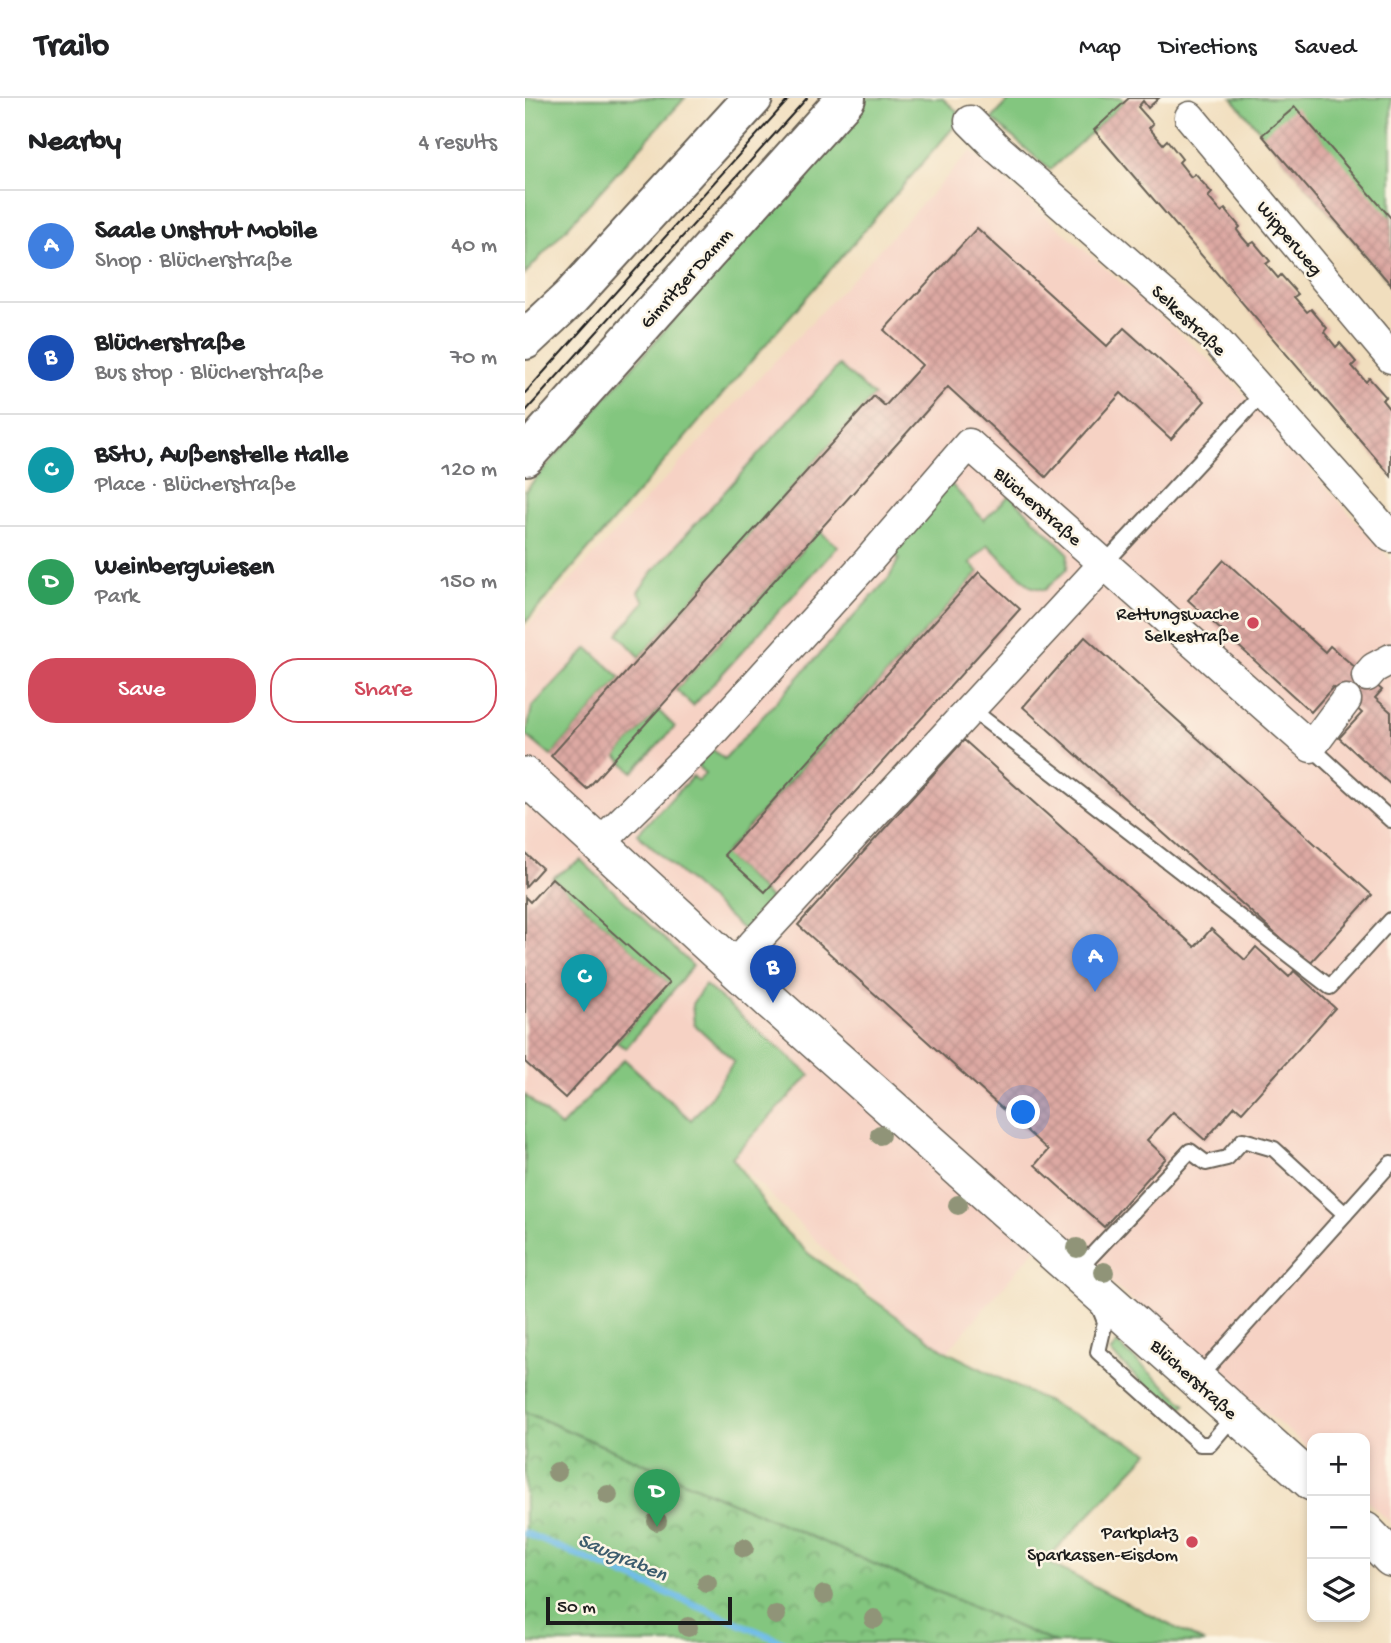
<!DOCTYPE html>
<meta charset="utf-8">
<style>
:root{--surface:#fff;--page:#f2f2f2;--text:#202124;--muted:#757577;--line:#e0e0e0;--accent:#d1495b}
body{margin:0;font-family:"Gochi Hand",sans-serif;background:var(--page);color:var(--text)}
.controls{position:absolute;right:21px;bottom:21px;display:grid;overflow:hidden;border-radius:14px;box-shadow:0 4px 10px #0003}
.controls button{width:63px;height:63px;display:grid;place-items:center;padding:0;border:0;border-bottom:2px solid var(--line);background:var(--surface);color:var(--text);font:35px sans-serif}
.scale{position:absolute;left:21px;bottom:18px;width:186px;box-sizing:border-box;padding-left:7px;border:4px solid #1c1c1c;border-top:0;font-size:19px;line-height:24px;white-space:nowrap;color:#1c1c1c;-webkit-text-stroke:5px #fcf5e5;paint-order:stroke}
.you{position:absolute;left:499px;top:1015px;width:24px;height:24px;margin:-18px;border:5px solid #fff;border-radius:50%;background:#1a73e8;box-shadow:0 0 0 10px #1a73e833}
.badge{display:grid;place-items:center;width:46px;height:46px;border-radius:50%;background:var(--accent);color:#fff;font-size:23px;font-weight:700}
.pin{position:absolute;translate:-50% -58px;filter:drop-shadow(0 2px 4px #0008)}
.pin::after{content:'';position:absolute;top:37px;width:24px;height:21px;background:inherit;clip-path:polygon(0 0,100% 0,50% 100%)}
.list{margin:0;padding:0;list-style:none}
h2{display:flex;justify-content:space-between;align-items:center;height:91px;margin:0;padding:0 28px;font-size:30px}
h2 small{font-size:23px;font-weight:400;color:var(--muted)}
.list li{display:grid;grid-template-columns:46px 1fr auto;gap:21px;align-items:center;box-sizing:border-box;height:112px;padding:0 28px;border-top:2px solid var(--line)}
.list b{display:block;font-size:26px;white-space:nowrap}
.list p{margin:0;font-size:23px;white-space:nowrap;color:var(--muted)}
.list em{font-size:23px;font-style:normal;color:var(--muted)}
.actions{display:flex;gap:14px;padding:21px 28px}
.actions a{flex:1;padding:16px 0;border:2px solid var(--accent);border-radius:28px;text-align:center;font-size:24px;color:var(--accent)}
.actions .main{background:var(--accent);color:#fff}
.icon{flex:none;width:38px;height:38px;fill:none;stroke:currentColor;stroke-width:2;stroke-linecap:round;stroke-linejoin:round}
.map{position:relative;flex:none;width:866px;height:1545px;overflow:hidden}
header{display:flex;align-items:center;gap:42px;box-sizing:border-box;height:98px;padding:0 35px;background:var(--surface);border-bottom:2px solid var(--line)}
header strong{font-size:33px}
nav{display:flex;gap:38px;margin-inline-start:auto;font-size:24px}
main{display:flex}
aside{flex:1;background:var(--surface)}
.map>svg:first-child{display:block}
</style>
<header>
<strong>Trailo</strong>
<nav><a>Map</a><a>Directions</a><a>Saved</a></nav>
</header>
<main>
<aside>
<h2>Nearby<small>4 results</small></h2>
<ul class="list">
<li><span class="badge" style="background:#3f7fe0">A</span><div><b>Saale Unstrut Mobile</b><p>Shop · Blücherstraße</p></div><em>40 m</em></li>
<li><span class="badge" style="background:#1a4fb4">B</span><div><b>Blücherstraße</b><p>Bus stop · Blücherstraße</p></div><em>70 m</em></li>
<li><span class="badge" style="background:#0f9aa8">C</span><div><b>BStU, Außenstelle Halle</b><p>Place · Blücherstraße</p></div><em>120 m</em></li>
<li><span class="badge" style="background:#2e9e5b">D</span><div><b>Weinbergwiesen</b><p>Park</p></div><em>150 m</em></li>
</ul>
<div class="actions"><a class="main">Save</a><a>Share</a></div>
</aside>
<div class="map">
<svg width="866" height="1545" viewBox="0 0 866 1545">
<defs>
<pattern id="park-crowns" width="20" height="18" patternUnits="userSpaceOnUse" patternTransform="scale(1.75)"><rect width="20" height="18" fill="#83c67f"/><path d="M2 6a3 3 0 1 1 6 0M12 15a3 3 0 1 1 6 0" fill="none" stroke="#6aa067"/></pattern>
<pattern id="building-cross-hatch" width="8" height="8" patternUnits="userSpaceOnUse" patternTransform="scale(1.75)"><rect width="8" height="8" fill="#dda9a3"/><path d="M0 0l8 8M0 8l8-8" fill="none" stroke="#bd918c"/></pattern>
</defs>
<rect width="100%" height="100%" fill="#fcf5e5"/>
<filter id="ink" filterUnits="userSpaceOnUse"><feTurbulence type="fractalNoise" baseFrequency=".0143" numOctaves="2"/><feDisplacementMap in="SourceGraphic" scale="14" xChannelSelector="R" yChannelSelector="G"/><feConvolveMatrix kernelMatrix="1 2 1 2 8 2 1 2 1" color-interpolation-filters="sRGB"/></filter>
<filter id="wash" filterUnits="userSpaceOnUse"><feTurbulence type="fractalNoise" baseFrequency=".00686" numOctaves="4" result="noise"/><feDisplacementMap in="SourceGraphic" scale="28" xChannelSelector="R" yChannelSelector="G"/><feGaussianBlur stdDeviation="1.57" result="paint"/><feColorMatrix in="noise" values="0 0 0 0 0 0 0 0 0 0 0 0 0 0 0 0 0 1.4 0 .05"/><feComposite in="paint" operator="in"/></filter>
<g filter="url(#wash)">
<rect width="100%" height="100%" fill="#f1debe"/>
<!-- built -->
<polygon fill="#f6d2c4" points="446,53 700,275 866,462 866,1425 840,1401 840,1340 787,1340 787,1353 525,1134 422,1254 349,1200 207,1059 99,961 36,1029 0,997 0,531"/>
<!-- green -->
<g fill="#83c67f" stroke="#50714e" stroke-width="2">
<polygon points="0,0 160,0 0,176"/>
<polygon points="341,0 417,0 432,13 434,23 0,525 0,393"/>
<polygon points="486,0 596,0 600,4 525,72 467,21"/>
<polygon points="707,0 866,0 866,187"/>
<polygon points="314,267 349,298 115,559 93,536 120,503 113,494 129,472"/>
<polygon points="424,384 459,422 485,397 543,455 542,471 520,492 505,488 463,447 445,465 454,474 199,756 250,805 219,833 112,736 168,678 173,683 180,676 172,667 187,651 199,661 364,480 374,461 365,451"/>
<polygon points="294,433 313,448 168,608 151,592"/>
<polygon points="63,550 96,580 26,658 1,637 7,609"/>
<polygon points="133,612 150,629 108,674 91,658"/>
<polygon points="56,762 168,868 101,950 91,944 143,885 27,780"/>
<polygon points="180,887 285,977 207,1059 255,1128 284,1156 422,1254 624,1354 520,1463 680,1545 530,1545 0,1314 0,997 36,1029 99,961 166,1022 184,1001 209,963 169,926 167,906"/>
<polygon points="592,1246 661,1306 651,1317 585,1254"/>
</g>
<!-- park -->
<polygon fill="url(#park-crowns)" stroke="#50714e" stroke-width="2" points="0,1314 530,1545 0,1545"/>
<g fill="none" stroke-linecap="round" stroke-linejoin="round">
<!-- stream -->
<polyline stroke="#6dbbe7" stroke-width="7" points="0,1435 260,1545"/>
</g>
<g id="blocks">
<!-- building -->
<g fill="url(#building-cross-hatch)">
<polygon points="604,0 634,0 623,10 618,3 613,9 628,26 624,30 638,46 642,42 657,61 654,64 666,79 670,76 687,95 683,99 696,114 700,111 715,129 712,132 718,140 724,147 729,144 745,163 741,166 753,180 756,177 773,196 769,199 782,214 786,211 802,230 799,234 811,249 815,245 831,264 827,268 841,284 844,280 861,299 857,302 866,313 866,378 569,32"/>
<polygon points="770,9 866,120 866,187 737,37"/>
<polygon points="452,130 582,248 599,230 680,303 646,341 596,295 521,379 423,289 62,691 26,658 349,298 360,308 397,267 359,232"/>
<polygon points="699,462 800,554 805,548 857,592 850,600 866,614 866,687 814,640 837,615 808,589 786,614 663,502"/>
<polygon points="454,474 495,511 240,794 199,757"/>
<polygon points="560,539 847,797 784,866 498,609"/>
<polygon points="439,642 670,849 686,831 720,862 731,849 764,879 769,873 810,910 717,1014 710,1008 680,1042 648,1014 622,1042 641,1060 579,1129 510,1067 523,1052 273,827"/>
<polygon points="0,755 17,770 0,789"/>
<polygon points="27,780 144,885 40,1000 0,964 0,799 5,804"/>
</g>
</g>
</g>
<g filter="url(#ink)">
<use href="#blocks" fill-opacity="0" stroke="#676055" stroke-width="2"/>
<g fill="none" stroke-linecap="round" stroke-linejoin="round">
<defs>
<g id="service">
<polyline points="580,465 738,295"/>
<polyline points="446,611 805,889 866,822"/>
<polyline points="786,649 866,722"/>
<polyline points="552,1173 665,1053 681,1065 702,1060 718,1042 749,1051 820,1116"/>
<polyline points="574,1209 580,1224 573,1254 675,1346 685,1346 709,1318"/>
<polyline points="673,1280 866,1065"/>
</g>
<g id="minor">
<polyline points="665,19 866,260"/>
<polyline points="445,23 472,50 688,239 866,439"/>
<polyline points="842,578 849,570 866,561"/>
<polyline points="74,746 179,643 344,462 444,346 786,649 821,602"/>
<polyline points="208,868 580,465"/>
</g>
<g id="tertiary">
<polyline points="0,678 248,905 787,1384"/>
<polyline points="840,1433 866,1460"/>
</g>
<g id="secondary">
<polyline points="0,242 46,199 228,0"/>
<polyline points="0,358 321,0"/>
</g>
</defs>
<!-- service casing -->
<use href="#service" stroke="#676055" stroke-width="18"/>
<!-- minor casing -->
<use href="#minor" stroke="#676055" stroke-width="33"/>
<!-- tertiary casing -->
<use href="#tertiary" stroke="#676055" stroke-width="40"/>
<!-- secondary casing -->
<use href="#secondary" stroke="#676055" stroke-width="42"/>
<!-- service -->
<use href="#service" stroke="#fff" stroke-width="14"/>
<!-- minor -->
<use href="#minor" stroke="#fff" stroke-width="30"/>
<!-- tertiary -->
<use href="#tertiary" stroke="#fff" stroke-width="37"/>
<!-- secondary -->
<use href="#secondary" stroke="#fff" stroke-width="38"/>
<!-- tram -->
<g stroke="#1c1c1c" stroke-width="2">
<polyline points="0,295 265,0"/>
<polyline points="0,314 282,0"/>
</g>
</g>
<!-- trees -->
<g fill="#909478">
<circle cx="355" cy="1037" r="10"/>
<circle cx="433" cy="1107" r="10"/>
<circle cx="552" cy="1150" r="10"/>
<circle cx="579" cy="1174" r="10"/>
<circle cx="32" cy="1374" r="10"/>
<circle cx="83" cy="1397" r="10"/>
<circle cx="132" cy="1423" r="10"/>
<circle cx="219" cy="1450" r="10"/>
<circle cx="182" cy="1485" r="10"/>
<circle cx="299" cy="1497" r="10"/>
<circle cx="251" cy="1517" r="10"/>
<circle cx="349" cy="1521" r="10"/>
<circle cx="163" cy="1529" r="10"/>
</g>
</g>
<!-- markers -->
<g fill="#d1495b" stroke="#fcf5e5" stroke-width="2.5">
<circle cx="728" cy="525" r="7"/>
<circle cx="667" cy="1444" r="7"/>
</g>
<g text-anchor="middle" stroke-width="5" stroke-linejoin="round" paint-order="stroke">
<!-- street labels -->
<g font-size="19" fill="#1c1c1c" stroke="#fcf5e5">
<text transform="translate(766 139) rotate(50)" y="7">Wipperweg</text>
<text transform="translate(160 179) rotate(-48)" y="7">Gimritzer Damm</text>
<text transform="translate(665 221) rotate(43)" y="7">Selkestraße</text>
<text transform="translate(514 407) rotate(41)" y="7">Blücherstraße</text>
<text transform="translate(670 1280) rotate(42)" y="7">Blücherstraße</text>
</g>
<!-- poi labels -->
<g font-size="19" fill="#1c1c1c" stroke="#fcf5e5" text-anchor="end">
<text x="714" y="521">Rettungswache<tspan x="714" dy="22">Selkestraße</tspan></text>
<text x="653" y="1440">Parkplatz<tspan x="653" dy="22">Sparkassen-Eisdom</tspan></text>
</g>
<!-- water labels -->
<g font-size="21" font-style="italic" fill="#3c5c6d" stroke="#fcf5e5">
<text transform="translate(98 1458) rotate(23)" y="7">Saugraben</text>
</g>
</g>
</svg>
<div class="controls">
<button>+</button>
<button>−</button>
<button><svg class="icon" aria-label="layers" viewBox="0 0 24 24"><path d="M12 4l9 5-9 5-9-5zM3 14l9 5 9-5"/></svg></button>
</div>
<div class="scale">50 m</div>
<div class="you"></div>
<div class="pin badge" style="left:570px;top:894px;background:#3f7fe0">A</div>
<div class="pin badge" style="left:248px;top:905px;background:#1a4fb4">B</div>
<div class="pin badge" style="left:59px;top:914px;background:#0f9aa8">C</div>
<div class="pin badge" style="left:132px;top:1429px;background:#2e9e5b">D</div>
</div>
</main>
